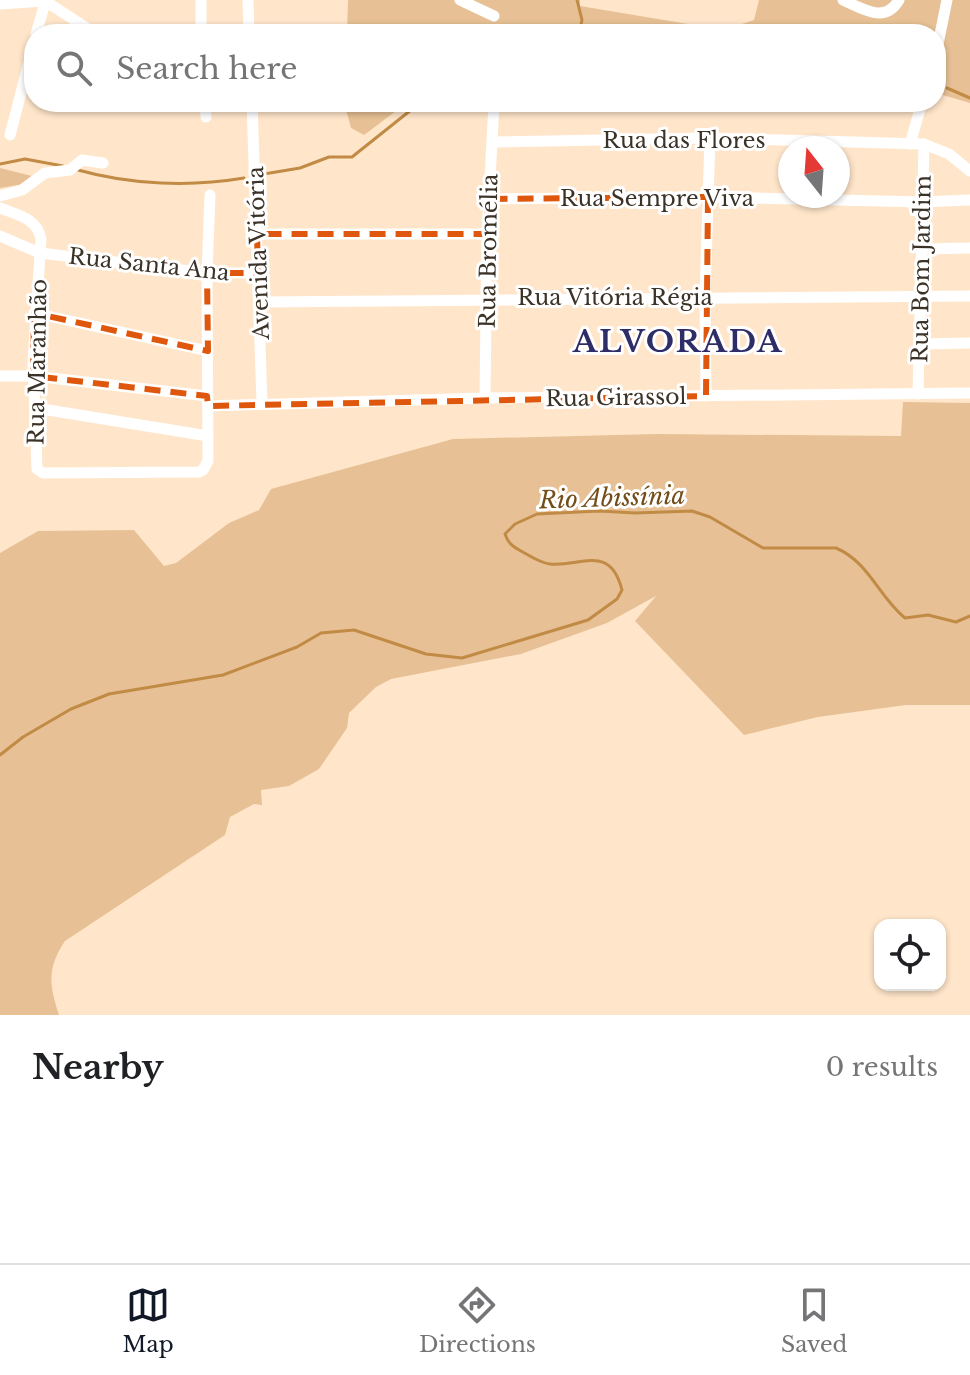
<!DOCTYPE html>
<meta charset="utf-8">
<style>
:root{--surface:#fff;--page:#f6f6f6;--text:#202124;--muted:#757577;--line:#e0e0e0;--accent:#111827}
body{margin:0;font-family:"Libre Baskerville",serif;background:var(--page);color:var(--text)}
.controls{position:absolute;right:24px;bottom:24px;display:grid;overflow:hidden;border-radius:16px;box-shadow:0 2px 6px #0004}
.controls button{width:72px;height:72px;display:grid;place-items:center;padding:0;border:0;border-bottom:2px solid var(--line);background:var(--surface);color:var(--text);font:40px sans-serif}
.compass{position:absolute;left:778px;top:136px;width:72px;height:72px;border-radius:50%;background:var(--surface);box-shadow:0 2px 6px #0004;rotate:343deg}
.list{margin:0;padding:0;list-style:none}
h2{display:flex;justify-content:space-between;align-items:center;height:104px;margin:0;padding:0 32px;font-size:34px}
h2 small{font-size:26px;font-weight:400;color:var(--muted)}
.icon{flex:none;width:44px;height:44px;fill:none;stroke:currentColor;stroke-width:2;stroke-linecap:round;stroke-linejoin:round}
.map{position:relative;flex:none;width:970px;height:1015px;overflow:hidden}
.search{position:absolute;background:var(--surface);box-shadow:0 2px 6px #0004;left:24px;right:24px;top:24px;height:88px;display:flex;align-items:center;gap:20px;box-sizing:border-box;padding:0 28px;border-radius:32px;color:var(--muted);font-size:30px}
.sheet{height:248px;background:var(--surface)}
nav{display:flex;justify-content:space-around;align-items:center;box-sizing:border-box;height:112px;border-top:2px solid var(--line);background:var(--surface);font-size:22px;color:var(--muted)}
nav a{display:grid;justify-items:center;gap:4px}
nav .on{color:var(--accent)}
.map>svg:first-child{display:block}
</style>
<div class="map">
<svg width="970" height="1015" viewBox="0 0 970 1015">
<rect width="100%" height="100%" fill="#ffe6ca"/>
<!-- green -->
<g fill="#e7c195">
<polygon points="348,0 580,0 580,6 724,30 754,20 759,0 970,0 970,103 936,93 936,34 564,34 526,30 514,34 347,34"/>
<polygon points="344,102 408,102 364,135 351,128"/>
<polygon points="0,168 32,176 29,183 0,188"/>
<path d="M903 402 970 403V705H906L818 717 744 735 635 621 656 596 607 623 521 654 391 679 376 687 349 713 347 728 319 769 289 786 261 790 262 805 254 804 230 817 225 835 65 941C47 968 49 984 59 1015H0V553L38 531 134 530 164 566 176 563 229 523 259 510 271 489 453 439 656 434 901 436Z"/>
</g>
<g fill="none" stroke-linecap="round" stroke-linejoin="round">
<!-- stream -->
<g stroke="#c18b46" stroke-width="3">
<polyline points="577,0 582,20 580,29"/>
<polyline points="541,34 580,29 601,34"/>
<polyline points="947,88 970,98"/>
<polyline points="0,164 25,159 63,166"/>
<path d="M78 170C131 185 191 187 244 178"/>
<polyline points="264,174 300,168 329,157 352,157 421,102"/>
<path d="M0 755 23 737 71 709 109 694 223 675 297 647 321 633 354 630 426 654 462 658 588 620 617 599 622 590C610 543 581 567 550 564 540 563 530 556 521 551 513 547 508 543 505 534L515 524 537 514 600 511 635 513 692 511 710 517 763 548H836C869 562 879 597 905 618L928 615 956 622 970 616"/>
</g>
<!-- minor -->
<g stroke="#fff" stroke-width="11">
<polyline points="248,0 249,34"/>
<polyline points="460,0 494,16"/>
<path d="M843 0C863 9 885 24 899 0"/>
<polyline points="0,4 45,1 96,34"/>
<polyline points="36,34 46,0"/>
<polyline points="201,34 201,0"/>
<polyline points="936,54 947,0"/>
<polyline points="205,102 206,117"/>
<polyline points="252,102 262,403"/>
<polyline points="10,135 34,43"/>
<polyline points="492,142 710,138 924,144 949,154 970,171"/>
<polyline points="910,144 922,102"/>
<polyline points="0,196 22,190 45,173 70,170 82,160 103,163"/>
<polyline points="488,199 708,197 922,202 970,200"/>
<path d="M0 208C18 215 37 218 41 239L33 361 37 469 43 473 199 472 203 470 208 461 207 273 210 195"/>
<polyline points="257,234 487,234"/>
<polyline points="0,236 40,253 207,273 258,273"/>
<polyline points="922,249 970,248"/>
<polyline points="259,302 970,296"/>
<polyline points="34,313 208,351"/>
<polyline points="919,344 970,343"/>
<polyline points="0,376 33,376 207,396"/>
<polyline points="918,394 924,144"/>
<polyline points="706,396 705,297 710,138"/>
<polyline points="485,398 487,234 494,104"/>
<polyline points="208,406 485,398 970,393"/>
<polyline points="36,408 208,436"/>
</g>
</g>
<!-- marked area -->
<path fill="none" stroke="#df570d" stroke-width="6" stroke-dasharray="16 10" stroke-linejoin="round" d="M708 197 706 396 208 406 207 396 33 376 34 313 208 351 207 273H258L257 234H487L488 199Z"/>
<g text-anchor="middle" stroke-width="6" stroke-linejoin="round" paint-order="stroke">
<!-- street labels -->
<g font-size="22" fill="#3c3328" stroke="#fff">
<text x="684" y="148">Rua das Flores</text>
<text x="657" y="206">Rua Sempre Viva</text>
<text transform="translate(488 251) rotate(-89)" y="8">Rua Bromélia</text>
<text transform="translate(258 253) rotate(-92)" y="8">Avenida Vitória</text>
<text transform="translate(149 264) rotate(6)" y="8">Rua Santa Ana</text>
<text transform="translate(921 269) rotate(-89)" y="8">Rua Bom Jardim</text>
<text x="615" y="305">Rua Vitória Régia</text>
<text transform="translate(37 362) rotate(-89)" y="8">Rua Maranhão</text>
<text transform="translate(616 397) rotate(-1)" y="8">Rua Girassol</text>
</g>
<!-- water labels -->
<g font-size="24" font-style="italic" fill="#734d1a" stroke="#fff">
<text transform="translate(612 498) rotate(-2)" y="8">Rio Abissínia</text>
</g>
<!-- district labels -->
<g font-size="30" font-weight="bold" letter-spacing="2" fill="#2f2d67" stroke="#fff">
<text x="678" y="352">ALVORADA</text>
</g>
</g>
</svg>
<div class="controls">
<button><svg class="icon" aria-label="locate" viewBox="0 0 24 24"><circle cx="12" cy="12" r="6"/><path d="M12 2v4M12 18v4M2 12h4M18 12h4"/></svg></button>
</div>
<svg class="compass" viewBox="-18 -18 36 36"><path d="M0-13l5 13h-10z" fill="#e53935"/><path d="M0 13l5-13h-10z" fill="#757577"/></svg>
<div class="search"><svg class="icon" aria-label="search" viewBox="0 0 24 24"><circle cx="10" cy="10" r="6"/><path d="M15 15l6 6"/></svg>Search here</div>
</div>
<section class="sheet">
<h2>Nearby<small>0 results</small></h2>
<ul class="list">
</ul>
</section>
<nav>
<a class="on"><svg class="icon" aria-label="map" viewBox="0 0 24 24"><path d="M3 6l6-2 6 2 6-2v14l-6 2-6-2-6 2zM9 4v14M15 6v14"/></svg>Map</a>
<a><svg class="icon" aria-label="directions" viewBox="0 0 24 24"><path d="M12 3l9 9-9 9-9-9zM9 14v-3h6M13 9l2 2-2 2"/></svg>Directions</a>
<a><svg class="icon" aria-label="saved" viewBox="0 0 24 24"><path d="M7 4h10v16l-5-4-5 4z"/></svg>Saved</a>
</nav>
